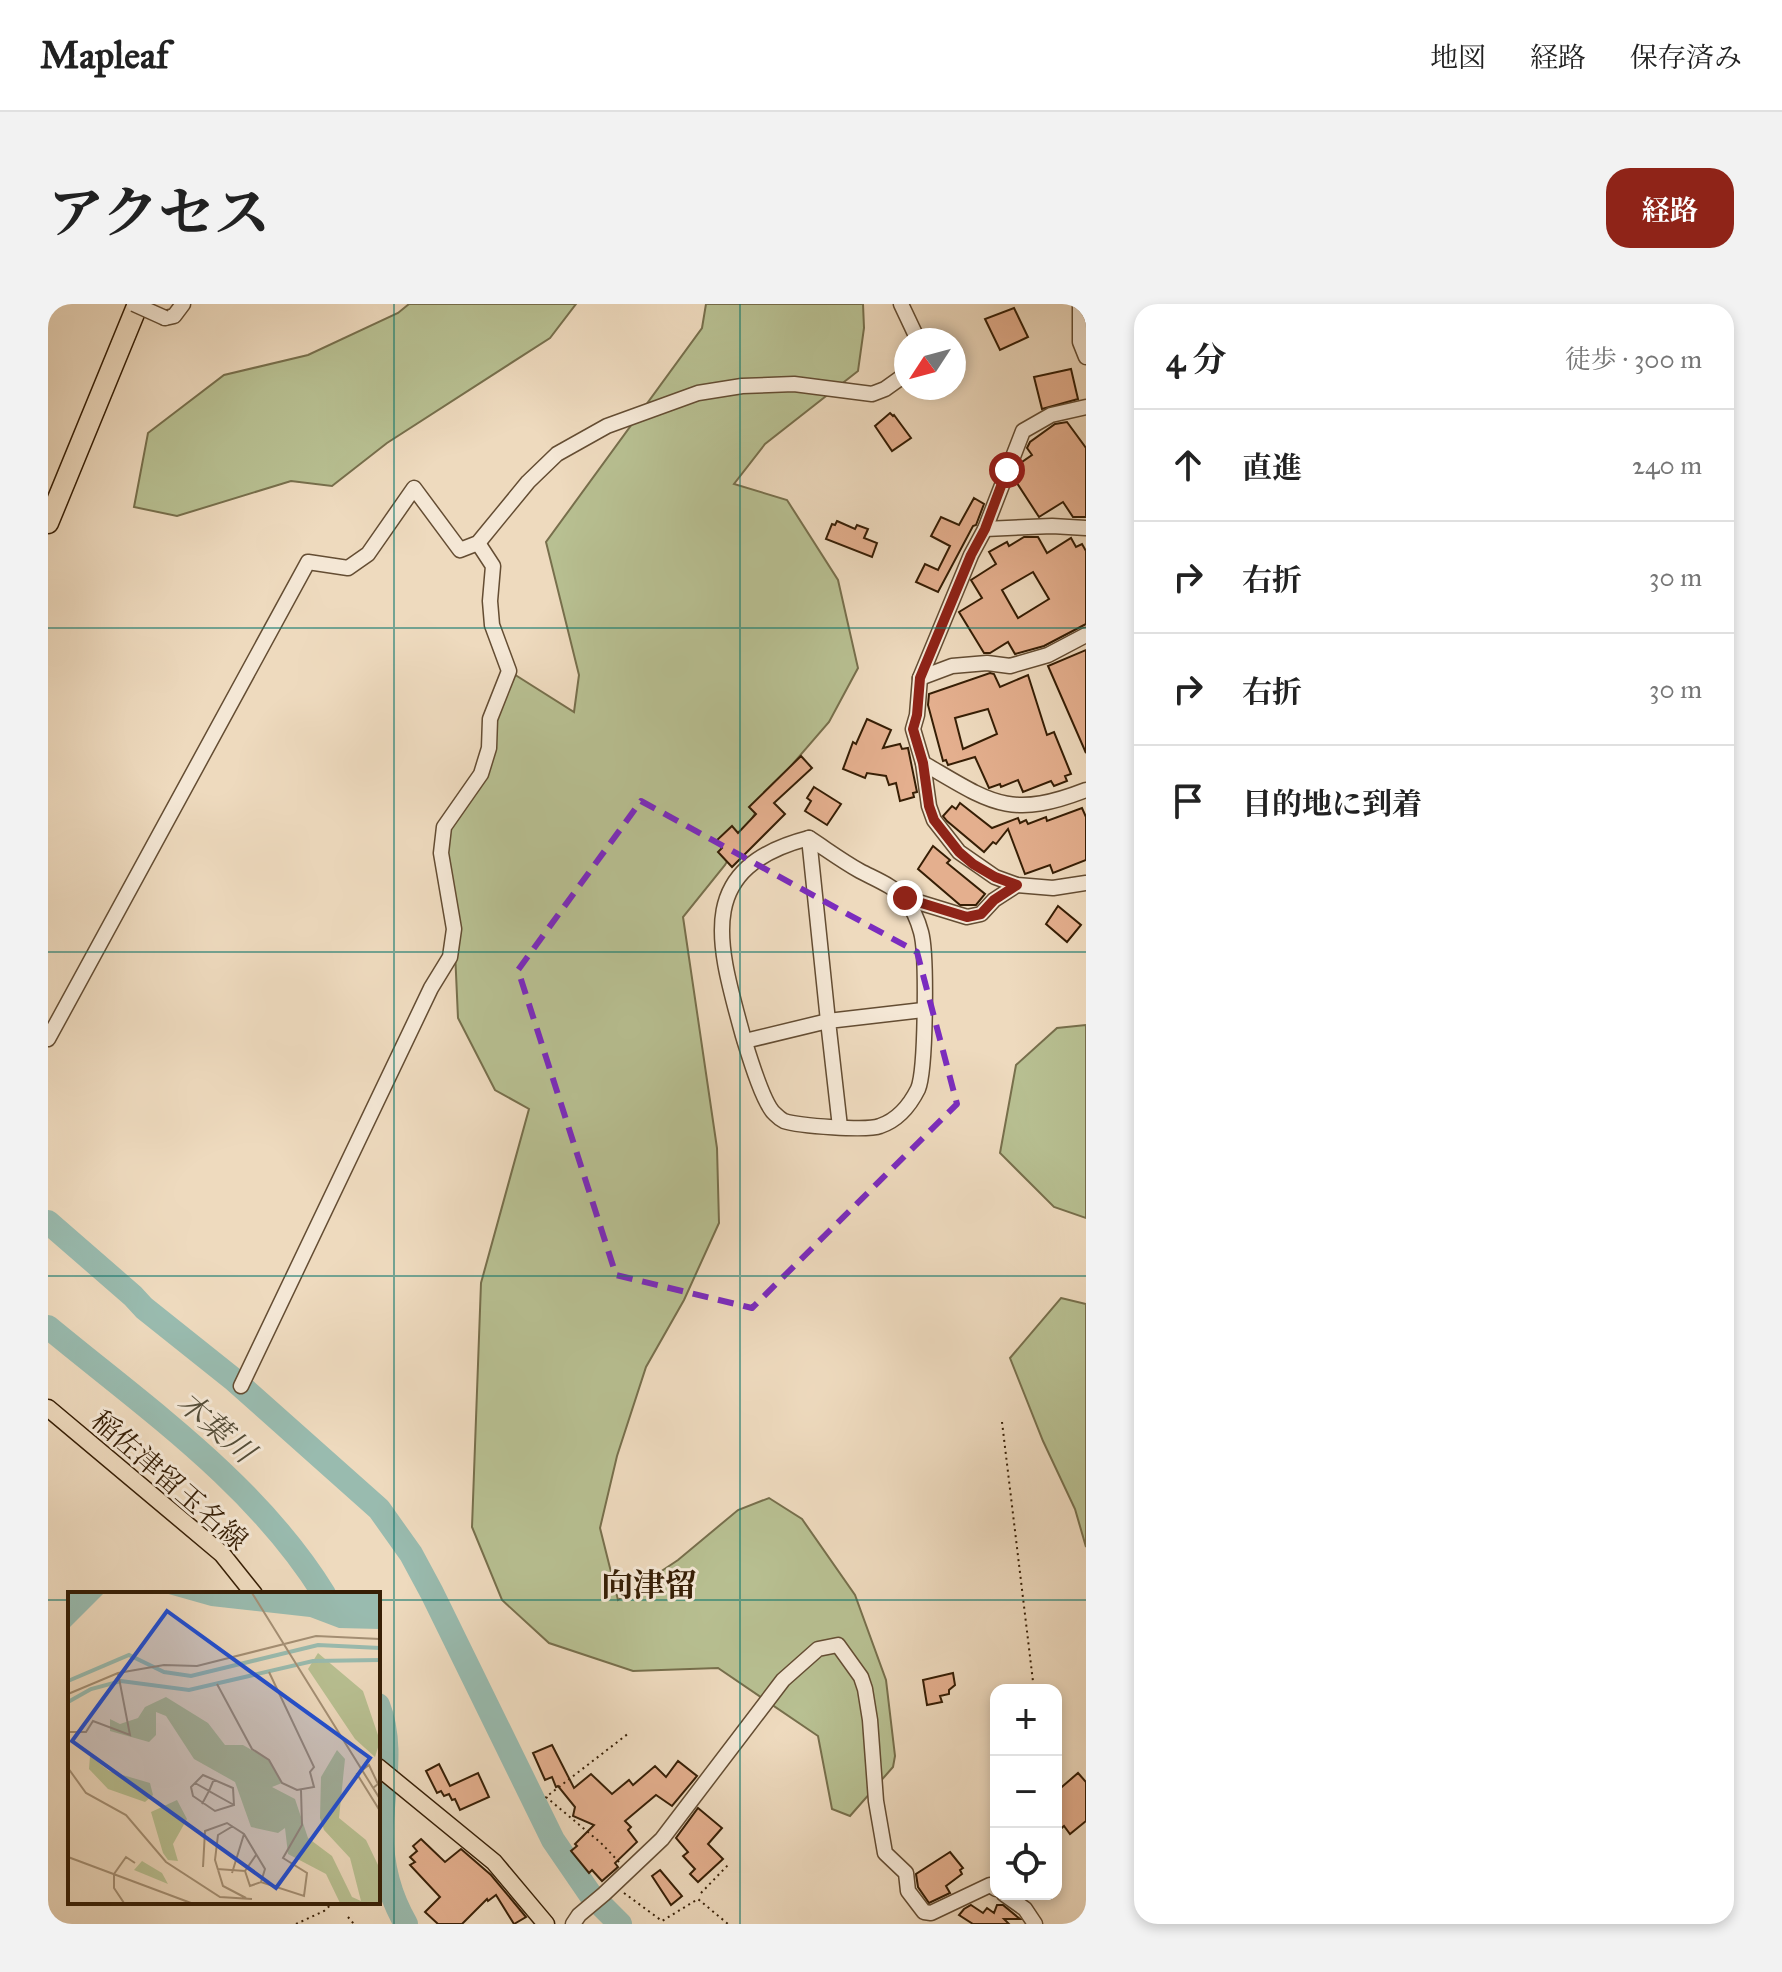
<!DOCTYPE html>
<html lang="ja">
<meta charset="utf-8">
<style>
:root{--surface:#fff;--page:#f2f2f2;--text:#222;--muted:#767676;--line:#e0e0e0;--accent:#8f2418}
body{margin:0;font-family:"IM FELL Great Primer","Noto Serif JP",serif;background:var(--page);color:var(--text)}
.controls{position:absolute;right:24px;bottom:24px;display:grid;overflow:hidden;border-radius:16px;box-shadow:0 4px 12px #0003}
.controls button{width:72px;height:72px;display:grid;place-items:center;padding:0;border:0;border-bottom:2px solid var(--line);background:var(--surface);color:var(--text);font:40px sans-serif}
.compass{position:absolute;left:846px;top:24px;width:72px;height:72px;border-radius:50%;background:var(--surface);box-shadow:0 4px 12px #0003;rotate:234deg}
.stop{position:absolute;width:24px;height:24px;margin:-18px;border:6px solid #8f2418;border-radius:50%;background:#fff}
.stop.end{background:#8f2418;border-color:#fff;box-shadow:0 2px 8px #0008}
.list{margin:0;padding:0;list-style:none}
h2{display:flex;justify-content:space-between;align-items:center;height:104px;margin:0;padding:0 32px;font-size:34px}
h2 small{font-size:26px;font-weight:400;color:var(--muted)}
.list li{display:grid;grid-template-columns:52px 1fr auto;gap:24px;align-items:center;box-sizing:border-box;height:112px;padding:0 32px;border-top:2px solid var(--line)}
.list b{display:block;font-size:30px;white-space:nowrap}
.list em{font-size:26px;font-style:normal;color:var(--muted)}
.icon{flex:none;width:44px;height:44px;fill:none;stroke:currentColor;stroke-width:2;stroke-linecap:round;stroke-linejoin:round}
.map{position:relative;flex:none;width:1038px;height:1620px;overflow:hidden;border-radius:24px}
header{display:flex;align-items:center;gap:48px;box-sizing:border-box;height:112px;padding:0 40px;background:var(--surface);border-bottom:2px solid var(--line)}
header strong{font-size:38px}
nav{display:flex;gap:44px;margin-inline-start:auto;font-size:28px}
.intro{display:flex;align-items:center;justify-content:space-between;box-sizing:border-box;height:192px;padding:0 48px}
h1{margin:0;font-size:56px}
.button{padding:20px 36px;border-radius:24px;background:var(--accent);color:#fff;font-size:28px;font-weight:700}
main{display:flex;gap:48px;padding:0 48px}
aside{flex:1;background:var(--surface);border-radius:24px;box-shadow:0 4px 12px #0003}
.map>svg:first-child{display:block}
</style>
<header>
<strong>Mapleaf</strong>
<nav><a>地図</a><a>経路</a><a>保存済み</a></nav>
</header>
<div class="intro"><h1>アクセス</h1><a class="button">経路</a></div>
<main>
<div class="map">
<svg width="1038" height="1620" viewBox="0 0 1038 1620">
<rect width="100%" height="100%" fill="#eedabe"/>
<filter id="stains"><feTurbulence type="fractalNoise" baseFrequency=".0025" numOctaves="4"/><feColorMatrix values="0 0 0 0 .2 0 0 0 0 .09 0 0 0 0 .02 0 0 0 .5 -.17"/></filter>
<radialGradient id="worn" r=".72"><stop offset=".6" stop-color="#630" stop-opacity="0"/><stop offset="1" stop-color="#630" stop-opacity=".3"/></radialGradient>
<!-- green -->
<g fill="#b8c092" stroke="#776f4c" stroke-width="2">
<polygon points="361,0 528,0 502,34 339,139 284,182 243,177 129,212 86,203 100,129 176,71 260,51 350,9"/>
<polygon points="658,0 815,0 816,24 810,67 717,140 686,180 739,196 790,276 810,364 781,418 717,492 677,561 635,613 669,844 671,919 636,996 598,1063 569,1152 552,1224 570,1296 630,1256 690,1206 721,1194 754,1215 807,1291 838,1376 847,1452 845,1463 802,1512 784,1505 770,1432 670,1364 585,1367 501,1339 454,1296 424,1223 433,979 481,805 447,786 410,714 406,625 396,523 433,470 461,367 526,408 531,371 498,238 654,24"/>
<polygon points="1038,721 1038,914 1006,903 952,849 968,761 1009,724"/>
<polygon points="1013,994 1038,1000 1038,1243 1027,1205 995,1137 962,1054"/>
</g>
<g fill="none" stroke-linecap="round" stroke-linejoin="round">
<!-- river -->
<g stroke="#99bbaf" stroke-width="24">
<polyline points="0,918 85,992 96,1004 185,1075 331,1205 363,1250 384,1289 505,1536 542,1590 572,1620"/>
<path d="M0 1023C98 1104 208 1180 276 1290"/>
<path d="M330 1401C345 1439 336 1478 334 1518 332 1554 340 1589 358 1620"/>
</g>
</g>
<!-- building -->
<g fill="#e4af8e" stroke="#361e05" stroke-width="2" fill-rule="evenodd">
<polygon points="966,4 980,33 952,46 937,15"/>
<polygon points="1023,65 1030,95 994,105 986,73"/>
<polygon points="842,109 845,112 846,111 863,134 844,147 827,122"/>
<polygon points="1019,118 1038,144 1038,213 1025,213 1015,198 991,213 967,176 974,158 984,151 979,144 982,138 1007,120"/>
<polygon points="926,194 936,200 928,221 925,222 890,288 868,278 877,260 890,266 902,242 883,232 893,213 911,221"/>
<polygon points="789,217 807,225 809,221 820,225 816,234 829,239 824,253 778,235 784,220 787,221"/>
<path d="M976 233H990L999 249 1023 234 1028 243 1034 240 1038 247V320L996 342 967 350 960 338 942 349H936L911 308 934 294 923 276 948 260 941 248 959 238 961 242ZM985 268 1001 295 970 314 954 286Z"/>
<polygon points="1038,346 1038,449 1000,362"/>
<path d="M942 369 946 370 952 383 980 371 999 431 1006 428 1023 470 1017 472 1019 477 1006 482 1003 477 975 488 970 476 953 483 952 480 941 484 927 453 900 461 898 456 895 457 880 401 881 390ZM940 405 949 430 915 445 907 414Z"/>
<polygon points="819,415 843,426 835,444 852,440 854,445 860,444 869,488 865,489 866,493 852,497 848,479 841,481 838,472 819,469 817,474 795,465 805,438 808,440"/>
<polygon points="753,452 764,464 726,499 737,510 684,563 670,548 674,544 668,537 684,522 690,529 708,510 701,503"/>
<polygon points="766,483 793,500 779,521 757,507 763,497 759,494"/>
<polygon points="912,499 944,524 970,514 972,519 978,516 980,520 998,513 999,517 1034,504 1038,513 1038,556 1005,569 1002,561 977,570 960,525 948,540 945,538 936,548 899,517 895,512 904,502 908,505"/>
<polygon points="885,542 902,556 899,559 937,590 928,601 912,601 870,565"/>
<polygon points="1010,602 1033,621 1019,638 998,620"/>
<polygon points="905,1369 907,1381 901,1386 901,1390 892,1392 894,1398 879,1401 875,1376"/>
<polygon points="504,1441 526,1484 543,1470 564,1490 581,1476 585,1481 607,1462 618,1473 630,1457 649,1472 624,1502 608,1491 577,1517 583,1523 580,1526 589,1538 567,1559 570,1563 554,1577 544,1566 541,1569 523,1547 529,1542 527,1540 546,1521 525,1512 527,1503 510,1482 508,1483 504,1473 497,1476 485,1449"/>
<polygon points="391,1460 402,1482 430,1469 441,1493 412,1506 407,1495 404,1496 401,1490 396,1492 393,1487 389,1489 378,1467"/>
<polygon points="1030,1469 1038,1478 1038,1517 1022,1530 1016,1522 1008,1529 1008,1488"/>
<polygon points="650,1504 674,1524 660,1540 675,1555 650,1578 642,1570 647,1565 635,1552 640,1548 628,1534"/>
<polygon points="373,1535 397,1558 413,1545 443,1571 478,1613 466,1620 448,1591 440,1597 439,1595 414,1620 390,1620 377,1608 392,1593 362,1561 367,1558 362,1553 369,1547 365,1542"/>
<polygon points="902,1548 915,1564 912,1566 914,1570 898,1582 902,1589 881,1599 870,1583 868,1570"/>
<polygon points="612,1566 634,1592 623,1601 604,1572"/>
<polygon points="923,1601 935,1609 939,1604 946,1609 949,1601 955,1601 972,1615 956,1615 961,1620 925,1620 911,1611 916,1605"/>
</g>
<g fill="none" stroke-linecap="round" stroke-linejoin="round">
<defs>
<g id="minor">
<polyline points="853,0 870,36"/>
<polyline points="1032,0 1032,38 1038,53"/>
<polyline points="117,14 126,12 135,0"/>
<polyline points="1038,103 1003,111 975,127 937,225 923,251 872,374 869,411 865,425 875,459 881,502 886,516 911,548 947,573 969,581 1005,584 1038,579"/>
<polyline points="937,225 1004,222 1038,224"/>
<polyline points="872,374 904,362 939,359 962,362 1000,351 1038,331"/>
<path d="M875 459C942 498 961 516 1038 486"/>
<path d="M761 534C778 545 794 557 812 567 827 575 846 582 858 596 865 605 870 617 873 628 879 649 878 766 870 785 862 801 850 816 832 822 819 827 751 822 736 817 734 816 728 811 727 810 715 800 700 748 695 732 670 640 645 564 761 534Z"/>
<polyline points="857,594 919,613 933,610 946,596 969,581"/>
<polyline points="0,735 260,258 300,264 320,250 366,184 412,246 430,239 480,178 509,150 559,122 650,89 694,82 746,80 824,90 837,85 858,70"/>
<polyline points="697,737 780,717 761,534"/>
<polyline points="792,823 780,717 875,706"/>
<polyline points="193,1082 383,684 402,653 406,625 393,549 396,523 433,470 441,444 442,415 461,367 444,321 442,297 445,262 430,239"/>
<polyline points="956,1590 977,1605 987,1620"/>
<polyline points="525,1620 531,1611 556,1590 614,1535 735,1376 770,1345 790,1341 813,1373 817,1385 822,1416 828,1497 837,1549 858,1569 860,1587 876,1608 883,1609 942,1581 948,1585"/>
</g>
<g id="major">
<polyline points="0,1104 174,1250 206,1290"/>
<polyline points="330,1463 446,1558 498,1620"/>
</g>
<polyline id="highway" points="0,219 90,0"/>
</defs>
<!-- minor casing -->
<use href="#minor" stroke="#644d33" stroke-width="17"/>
<!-- major casing -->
<use href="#major" stroke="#361e05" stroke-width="19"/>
<!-- highway casing -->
<use href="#highway" stroke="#361e05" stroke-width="23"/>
<!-- path -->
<g stroke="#361e05" stroke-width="2" stroke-dasharray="2 4" stroke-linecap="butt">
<polyline points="954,1118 986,1386"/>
<polyline points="571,1558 553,1539 498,1493 581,1429"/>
<polyline points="576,1589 614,1617 650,1595 680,1620"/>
<polyline points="653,1589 680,1561"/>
<polyline points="300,1613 306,1620"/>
<polyline points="248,1620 276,1607 286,1598"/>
</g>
<!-- minor -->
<use href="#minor" stroke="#f4e7d5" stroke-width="14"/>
<!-- major -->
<use href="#major" stroke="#eedabe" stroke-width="16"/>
<!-- highway -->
<use href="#highway" stroke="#eedabe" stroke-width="20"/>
<defs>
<polyline id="minor-bridge" points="86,0 117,14"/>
</defs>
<!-- minor-bridge casing -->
<use href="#minor-bridge" stroke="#644d33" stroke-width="17" stroke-linecap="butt"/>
<!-- minor-bridge -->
<use href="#minor-bridge" stroke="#f4e7d5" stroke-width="14"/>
</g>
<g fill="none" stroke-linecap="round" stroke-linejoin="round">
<!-- route -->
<polyline stroke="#8f2418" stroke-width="10" points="857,594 919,613 933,610 946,596 969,581 947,573 925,560 911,548 886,516 881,502 875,459 865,425 869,411 872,374 923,251 937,225 959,166"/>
</g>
<!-- marked area -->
<path fill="none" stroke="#7b2cbf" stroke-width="6" stroke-dasharray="16 10" stroke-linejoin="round" d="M593 497 869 648 909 800 704 1004 568 971 470 666Z"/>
<!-- grid -->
<path fill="none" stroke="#0f766e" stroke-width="2" stroke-opacity="0.55" d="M346 0V1620M692 0V1620M0 324H1038M0 648H1038M0 972H1038M0 1296H22M330 1296H1038"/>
<g text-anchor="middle" stroke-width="6" stroke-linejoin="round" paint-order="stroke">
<!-- street labels -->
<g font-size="28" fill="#361e05" stroke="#f4e7d5">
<text transform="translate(122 1176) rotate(41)" y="10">稲佐津留玉名線</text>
</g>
<!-- water labels -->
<g font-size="30" font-style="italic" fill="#544d38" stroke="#f4e7d5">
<text transform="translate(168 1123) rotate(41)" y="10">木葉川</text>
</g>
<!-- quarter labels -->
<g font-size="32" font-weight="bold" fill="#361e05" stroke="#f4e7d5">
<text x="601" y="1292">向津留</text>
</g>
</g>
<!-- overview -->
<g transform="translate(20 1288)">
<rect width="312" height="312" fill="#eedabe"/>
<path d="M250 61 295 99 312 149 307 165 287 147 240 77ZM98 105 140 131 157 153H175L201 168 214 191 204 195 227 207 240 246 264 264 284 305 293 309 282 266 256 238 252 226 253 185 269 158 277 167 271 226 298 248 310 273 312 311H272L258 282 220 262 217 236 210 241 183 235 167 190 126 167 98 124 88 120V143L81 150 42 139V127L52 132 70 126 77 115ZM22 164 41 179 82 191 85 203 77 210 40 197 21 177ZM109 208 119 227 105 252 110 269 100 268 95 261 83 220ZM74 269 94 281 100 292 66 278Z" fill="#b8c092"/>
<path d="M0 1H36L0 37ZM97 1H312V37L271 36 242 25 143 14Z" fill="#99bbaf"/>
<path fill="none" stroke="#99bbaf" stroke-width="4" d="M0 89 61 63 96 80 123 84 250 53 312 56M0 110 23 97 53 89 121 98 245 69 312 68"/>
<path fill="none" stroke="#a48f74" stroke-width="2" d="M184 1 312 207M149 92 184 157 201 168 214 191 229 198 246 195 242 180 246 175 201 80M0 102 50 81 96 73 129 74 248 44 312 47M0 140H18L25 129 62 143 50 81M0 176 18 201 58 223 98 270 152 305 184 307M135 183 165 196 166 213 147 219 125 204 123 195ZM146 187 141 199 166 213M127 191 141 199 134 212M305 196 310 192 301 173 289 182 312 219M165 234 150 243 147 268 155 294 178 306M0 265 123 311M135 275 137 239 159 231 176 242 197 277 193 290M149 277 177 279 188 263M177 279 182 294 193 290 236 304 239 281 215 266 234 233 233 198M164 281 176 242M56 311 46 296V282L58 265 67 271"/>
<path fill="#1d4ed8" fill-opacity="0.15" stroke="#1d4ed8" stroke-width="4" d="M99 19 302 166 208 296 4 149Z"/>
<rect width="312" height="312" fill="none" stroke="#361e05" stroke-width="4"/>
</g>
<rect width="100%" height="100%" filter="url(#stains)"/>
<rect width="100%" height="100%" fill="url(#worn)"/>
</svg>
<div class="controls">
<button>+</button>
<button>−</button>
<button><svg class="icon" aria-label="locate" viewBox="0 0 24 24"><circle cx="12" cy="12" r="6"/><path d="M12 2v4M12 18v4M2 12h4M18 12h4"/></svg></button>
</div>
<svg class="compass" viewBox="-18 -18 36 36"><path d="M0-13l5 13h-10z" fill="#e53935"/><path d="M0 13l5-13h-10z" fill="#767676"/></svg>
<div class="stop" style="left:959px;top:166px"></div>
<div class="stop end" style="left:857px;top:594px"></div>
</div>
<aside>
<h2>4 分<small>徒歩 · 300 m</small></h2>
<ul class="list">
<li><svg class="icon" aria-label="ahead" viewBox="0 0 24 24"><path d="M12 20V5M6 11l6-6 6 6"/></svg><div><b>直進</b></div><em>240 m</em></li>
<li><svg class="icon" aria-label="right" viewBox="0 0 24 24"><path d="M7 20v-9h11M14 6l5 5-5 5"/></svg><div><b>右折</b></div><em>30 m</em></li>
<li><svg class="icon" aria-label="right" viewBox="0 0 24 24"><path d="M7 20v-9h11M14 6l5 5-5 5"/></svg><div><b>右折</b></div><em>30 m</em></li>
<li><svg class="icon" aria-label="arrive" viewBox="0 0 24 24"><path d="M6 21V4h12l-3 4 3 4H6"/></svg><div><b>目的地に到着</b></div></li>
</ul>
</aside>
</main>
